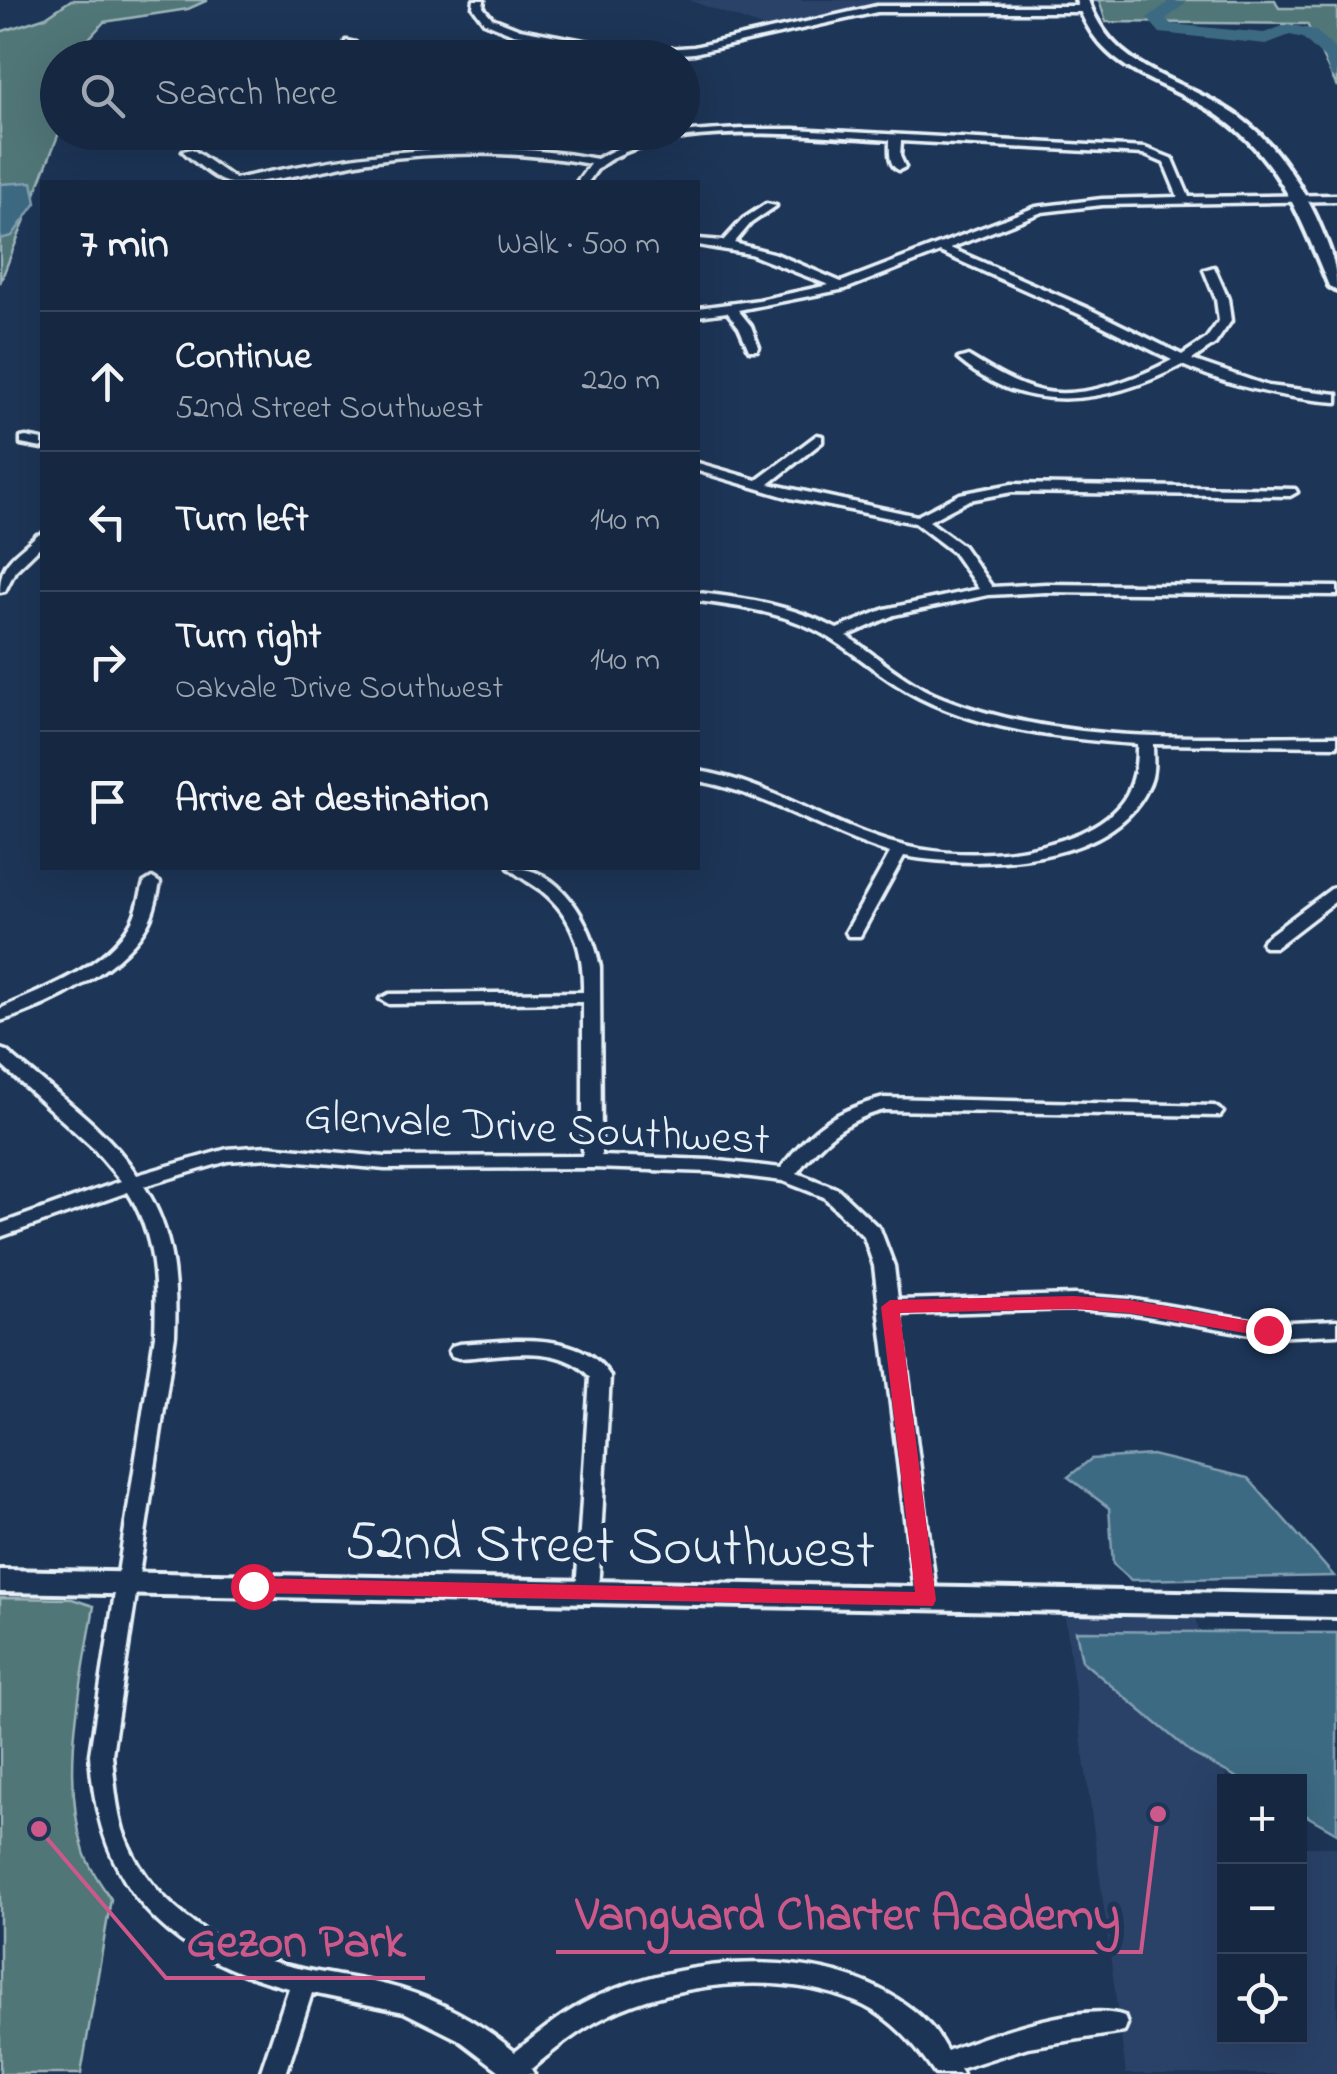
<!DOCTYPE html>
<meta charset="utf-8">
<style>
:root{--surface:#162841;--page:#1f3048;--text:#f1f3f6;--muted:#9ea6b1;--line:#35445a}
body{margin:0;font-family:"Indie Flower",sans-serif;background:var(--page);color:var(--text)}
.controls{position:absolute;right:30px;bottom:30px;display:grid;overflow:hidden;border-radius:0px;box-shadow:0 10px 40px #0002}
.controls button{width:90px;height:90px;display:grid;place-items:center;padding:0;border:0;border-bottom:2px solid var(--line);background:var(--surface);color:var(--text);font:50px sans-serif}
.stop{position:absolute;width:30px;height:30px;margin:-22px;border:8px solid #e11d48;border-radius:50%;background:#fff}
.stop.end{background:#e11d48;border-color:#fff;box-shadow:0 2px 10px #0008}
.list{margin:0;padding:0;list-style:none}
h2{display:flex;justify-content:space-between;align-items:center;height:130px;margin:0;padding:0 40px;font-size:42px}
h2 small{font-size:32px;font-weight:400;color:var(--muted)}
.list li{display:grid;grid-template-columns:65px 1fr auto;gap:30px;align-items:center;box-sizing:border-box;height:140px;padding:0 40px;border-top:2px solid var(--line)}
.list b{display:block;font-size:38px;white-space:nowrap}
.list p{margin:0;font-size:32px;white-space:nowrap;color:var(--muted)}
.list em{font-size:32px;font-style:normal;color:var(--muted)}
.icon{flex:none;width:55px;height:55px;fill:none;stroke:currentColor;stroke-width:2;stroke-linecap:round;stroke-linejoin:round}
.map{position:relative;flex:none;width:1337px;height:2074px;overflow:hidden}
.search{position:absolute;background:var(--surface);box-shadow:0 10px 40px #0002;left:40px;top:40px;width:660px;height:110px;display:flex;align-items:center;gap:25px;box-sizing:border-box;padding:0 35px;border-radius:55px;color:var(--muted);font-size:38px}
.panel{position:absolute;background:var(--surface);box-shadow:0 10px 40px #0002;left:40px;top:180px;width:660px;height:690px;border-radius:0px}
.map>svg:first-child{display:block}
</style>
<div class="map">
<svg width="1337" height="2074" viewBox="0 0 1337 2074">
<rect width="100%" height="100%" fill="#1d3557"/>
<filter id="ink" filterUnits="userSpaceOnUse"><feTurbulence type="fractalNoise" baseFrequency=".01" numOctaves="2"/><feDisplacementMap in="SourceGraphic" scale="20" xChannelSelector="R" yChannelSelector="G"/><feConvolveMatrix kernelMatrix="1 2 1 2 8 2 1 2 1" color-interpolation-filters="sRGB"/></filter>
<g filter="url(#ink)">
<!-- built -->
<g fill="#2b4367">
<polygon points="689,0 960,0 962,6 856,9 770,30"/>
<polygon points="1065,1616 1196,1616 1227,1781 1224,2036 1300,2036 1300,1847 1337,1847 1337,2074 1126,2074"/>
</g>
<!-- green -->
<g fill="#517678" stroke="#9cb4b8" stroke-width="2.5">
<polygon points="71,0 208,0 188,9 104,22 75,54 82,57 58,58 59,133 0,283 0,32 46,17"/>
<polygon points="1072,0 1275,0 1279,8 1337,8 1337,87 1307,24 1106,22 1099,0"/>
<path d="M0 1598 72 1599 94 1606C81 1686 60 1773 84 1852 89 1868 101 1884 111 1899L81 2074H0Z"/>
</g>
<!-- water -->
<g fill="#3e6a83" stroke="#82a0b2" stroke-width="2.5">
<polygon points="32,182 36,203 12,236 0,239 0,184"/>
<polygon points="1152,1455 1248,1478 1334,1576 1131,1580 1113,1564 1109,1508 1068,1477 1091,1459"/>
<polygon points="1076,1631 1337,1633 1337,1833 1300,1812 1300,1782 1244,1781 1193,1754 1082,1661"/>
</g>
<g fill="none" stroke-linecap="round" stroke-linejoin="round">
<!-- river -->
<polygon fill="#3e6a83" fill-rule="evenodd" points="1166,0 1186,3 1166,19 1171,24 1264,33 1288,24 1315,30 1337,51 1337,77 1331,76 1324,58 1303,38 1290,35 1266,44 1160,33 1147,18 1167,3"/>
<defs>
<g id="minor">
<polygon points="474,0 484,0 483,7 492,18 520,29 637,51 694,47 877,6 1084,6 1089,9 1084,12 877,12 694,53 637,57 513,34 484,22 473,7"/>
<polygon points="346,41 355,43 353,58 343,58"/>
<path d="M744 129H794L1145 148 1173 159 1189 197 1337 195V201L1102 205 1042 212 950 248 1087 308 1182 355 1206 339 1219 321 1216 299 1204 270 1214 267 1228 299 1231 321 1215 344 1192 360 1268 386 1337 394V402C1282 398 1233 387 1182 365 1108 404 1026 417 958 359L968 356C991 370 1015 385 1041 391 1082 400 1136 379 1172 360L1079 314 940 252 845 289 738 310 751 326 759 347 757 350H749L739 327 727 312 698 316V308L759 300 829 285 750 254 698 245V239L723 241 743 219 766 204 776 206 751 223 734 243 776 254 841 282 1036 207 1102 199 1178 197 1164 163 1143 154 901 141 900 156 905 167 899 170C888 166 890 151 890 140 816 136 664 119 602 165 596 169 593 176 588 182H577L590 164C516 150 443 151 369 161 342 165 245 189 226 182 215 179 191 159 183 151L192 149 235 179C358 153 472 136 597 159 640 133 694 131 744 129Z"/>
<path d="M817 435 822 436V442L769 484 917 516 960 494 1012 484 1295 489 1297 492 1290 496 1012 492 969 500 929 521 963 546 992 587 1046 584 1337 587V595L1046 592 988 595 894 615 847 636C878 657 907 684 943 698 1067 747 1206 736 1337 736V746L1153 744C1153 757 1155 771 1150 783 1116 867 978 869 904 856L860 936H848L846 932 890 853C823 833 766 793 698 781V771C763 781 816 817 877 838 939 860 1020 859 1080 833 1122 814 1138 789 1137 744 1065 739 986 731 920 698 887 682 861 657 830 638 790 613 743 607 698 601V593C746 598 794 606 837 629L885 609 979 589 953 552 915 523 790 498 698 471V463L757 480Z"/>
<polygon points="26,437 42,440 42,448 21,444 21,438"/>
<path d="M42 534V545L15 571 5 591 0 592C0 560 15 556 37 535Z"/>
<path d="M509 868C560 865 592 923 600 967L601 1156 710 1160 781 1168C812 1127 834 1111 884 1098L1214 1106 1223 1112 1220 1116 884 1110C845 1120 821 1141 797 1173L838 1189 880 1229 894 1266 898 1300 1074 1295 1129 1299 1268 1323 1337 1320V1334L1268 1337 1129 1313 1074 1309 900 1314 937 1600 934 1606 926 1608 918 1606 915 1600 874 1266 864 1237 824 1197 783 1181 710 1172 592 1168 385 1169 268 1158 228 1161 144 1186C174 1233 177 1281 175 1335L112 1754C114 1780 116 1805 123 1830 145 1899 214 1946 281 1964 320 1975 362 1977 401 1989 443 2002 481 2023 515 2052 539 2033 563 2013 590 2000 687 1953 850 1941 930 2026 937 2033 942 2043 947 2051 987 2035 1084 2001 1124 2016L1127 2024 1124 2032 1028 2047 959 2069 962 2074H935C918 2050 902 2029 877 2013 805 1968 680 1979 607 2016 580 2029 555 2049 531 2069L534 2074H504L458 2039 404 2012 312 1993 286 2074H260L289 1988C163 1956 97 1885 90 1754L155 1335C157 1284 156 1236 128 1192L0 1237V1224L121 1181 93 1148 0 1064V1049L6 1051C50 1089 105 1126 137 1175L227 1149 268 1146 385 1157 583 1156V1002L389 1004 380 999 389 994 583 992C584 952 574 917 542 891 531 883 519 877 509 868Z"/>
<path d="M152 878 160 883C157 896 155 909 149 921 125 968 49 1007 0 1021V1009C45 988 106 968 132 921 138 910 140 896 144 883Z"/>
<polygon points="1337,887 1337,900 1276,947 1264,947 1262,943 1264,939 1331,889"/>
<path d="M516 1340C552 1340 589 1343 610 1376L598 1592 595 1598 587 1600 579 1598 576 1592 590 1377C560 1341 500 1356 459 1358L452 1356 449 1351 452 1346 459 1344Z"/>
</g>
<g id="tertiary">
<path d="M1076 0H1088C1114 73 1179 76 1236 115 1271 139 1298 179 1316 217 1327 242 1337 264 1337 291L1329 286C1304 226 1284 168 1231 125 1173 77 1104 83 1076 0Z"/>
<polygon points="0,1570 1337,1595 1337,1617 0,1592"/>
</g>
</defs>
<!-- minor casing -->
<use href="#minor" stroke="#e8f1f8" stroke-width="7"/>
<!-- tertiary casing -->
<use href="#tertiary" stroke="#e8f1f8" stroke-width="8"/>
<!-- minor -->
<use href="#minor" fill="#1d3557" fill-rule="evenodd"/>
<!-- tertiary -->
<use href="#tertiary" fill="#1d3557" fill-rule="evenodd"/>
</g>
</g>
<!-- route -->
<polygon fill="#e11d48" points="1074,1296 1129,1300 1268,1324 1277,1330 1268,1337 1129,1313 1074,1309 900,1313 936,1600 933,1606 253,1593 243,1586 253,1578 915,1592 881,1307 890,1300"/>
<g text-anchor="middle" stroke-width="10" stroke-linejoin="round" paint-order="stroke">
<!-- street labels -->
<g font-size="45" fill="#e8f1f8" stroke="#1d3557">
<text transform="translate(537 1125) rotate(3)" y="16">Glenvale Drive Southwest</text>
</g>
<!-- near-street labels -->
<g font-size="55" fill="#e8f1f8" stroke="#1d3557">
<text transform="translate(610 1543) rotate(1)" y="19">52nd Street Southwest</text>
</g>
</g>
<!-- callouts -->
<path fill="none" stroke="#cd598a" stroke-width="4" d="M1158 1814L1141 1952H556M39 1829L166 1978H425"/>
<g fill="#cd598a" stroke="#1d3557" stroke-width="4">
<circle cx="1158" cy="1814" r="10"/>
<circle cx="39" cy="1829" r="10"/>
</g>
<g font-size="48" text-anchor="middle" font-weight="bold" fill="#cd598a" stroke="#1d3557" stroke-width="10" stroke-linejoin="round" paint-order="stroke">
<text x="848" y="1929">Vanguard Charter Academy</text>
<text x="296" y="1956">Gezon Park</text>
</g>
</svg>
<div class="controls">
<button>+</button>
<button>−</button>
<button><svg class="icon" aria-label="locate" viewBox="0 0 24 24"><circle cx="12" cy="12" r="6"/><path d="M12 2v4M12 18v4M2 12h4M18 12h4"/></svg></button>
</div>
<div class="stop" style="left:253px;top:1586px"></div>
<div class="stop end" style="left:1268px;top:1330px"></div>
<div class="search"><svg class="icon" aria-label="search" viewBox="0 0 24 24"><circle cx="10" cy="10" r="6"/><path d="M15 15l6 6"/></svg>Search here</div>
<section class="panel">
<h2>7 min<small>Walk · 500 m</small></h2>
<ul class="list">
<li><svg class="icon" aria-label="ahead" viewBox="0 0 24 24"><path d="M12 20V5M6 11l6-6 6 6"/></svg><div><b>Continue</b><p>52nd Street Southwest</p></div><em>220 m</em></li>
<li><svg class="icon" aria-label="left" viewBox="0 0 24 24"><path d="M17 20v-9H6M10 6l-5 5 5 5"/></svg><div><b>Turn left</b></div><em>140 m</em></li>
<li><svg class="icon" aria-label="right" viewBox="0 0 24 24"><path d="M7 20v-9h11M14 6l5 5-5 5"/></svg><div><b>Turn right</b><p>Oakvale Drive Southwest</p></div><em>140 m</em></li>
<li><svg class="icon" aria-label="arrive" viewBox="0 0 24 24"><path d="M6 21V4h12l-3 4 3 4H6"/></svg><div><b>Arrive at destination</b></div></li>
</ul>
</section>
</div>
